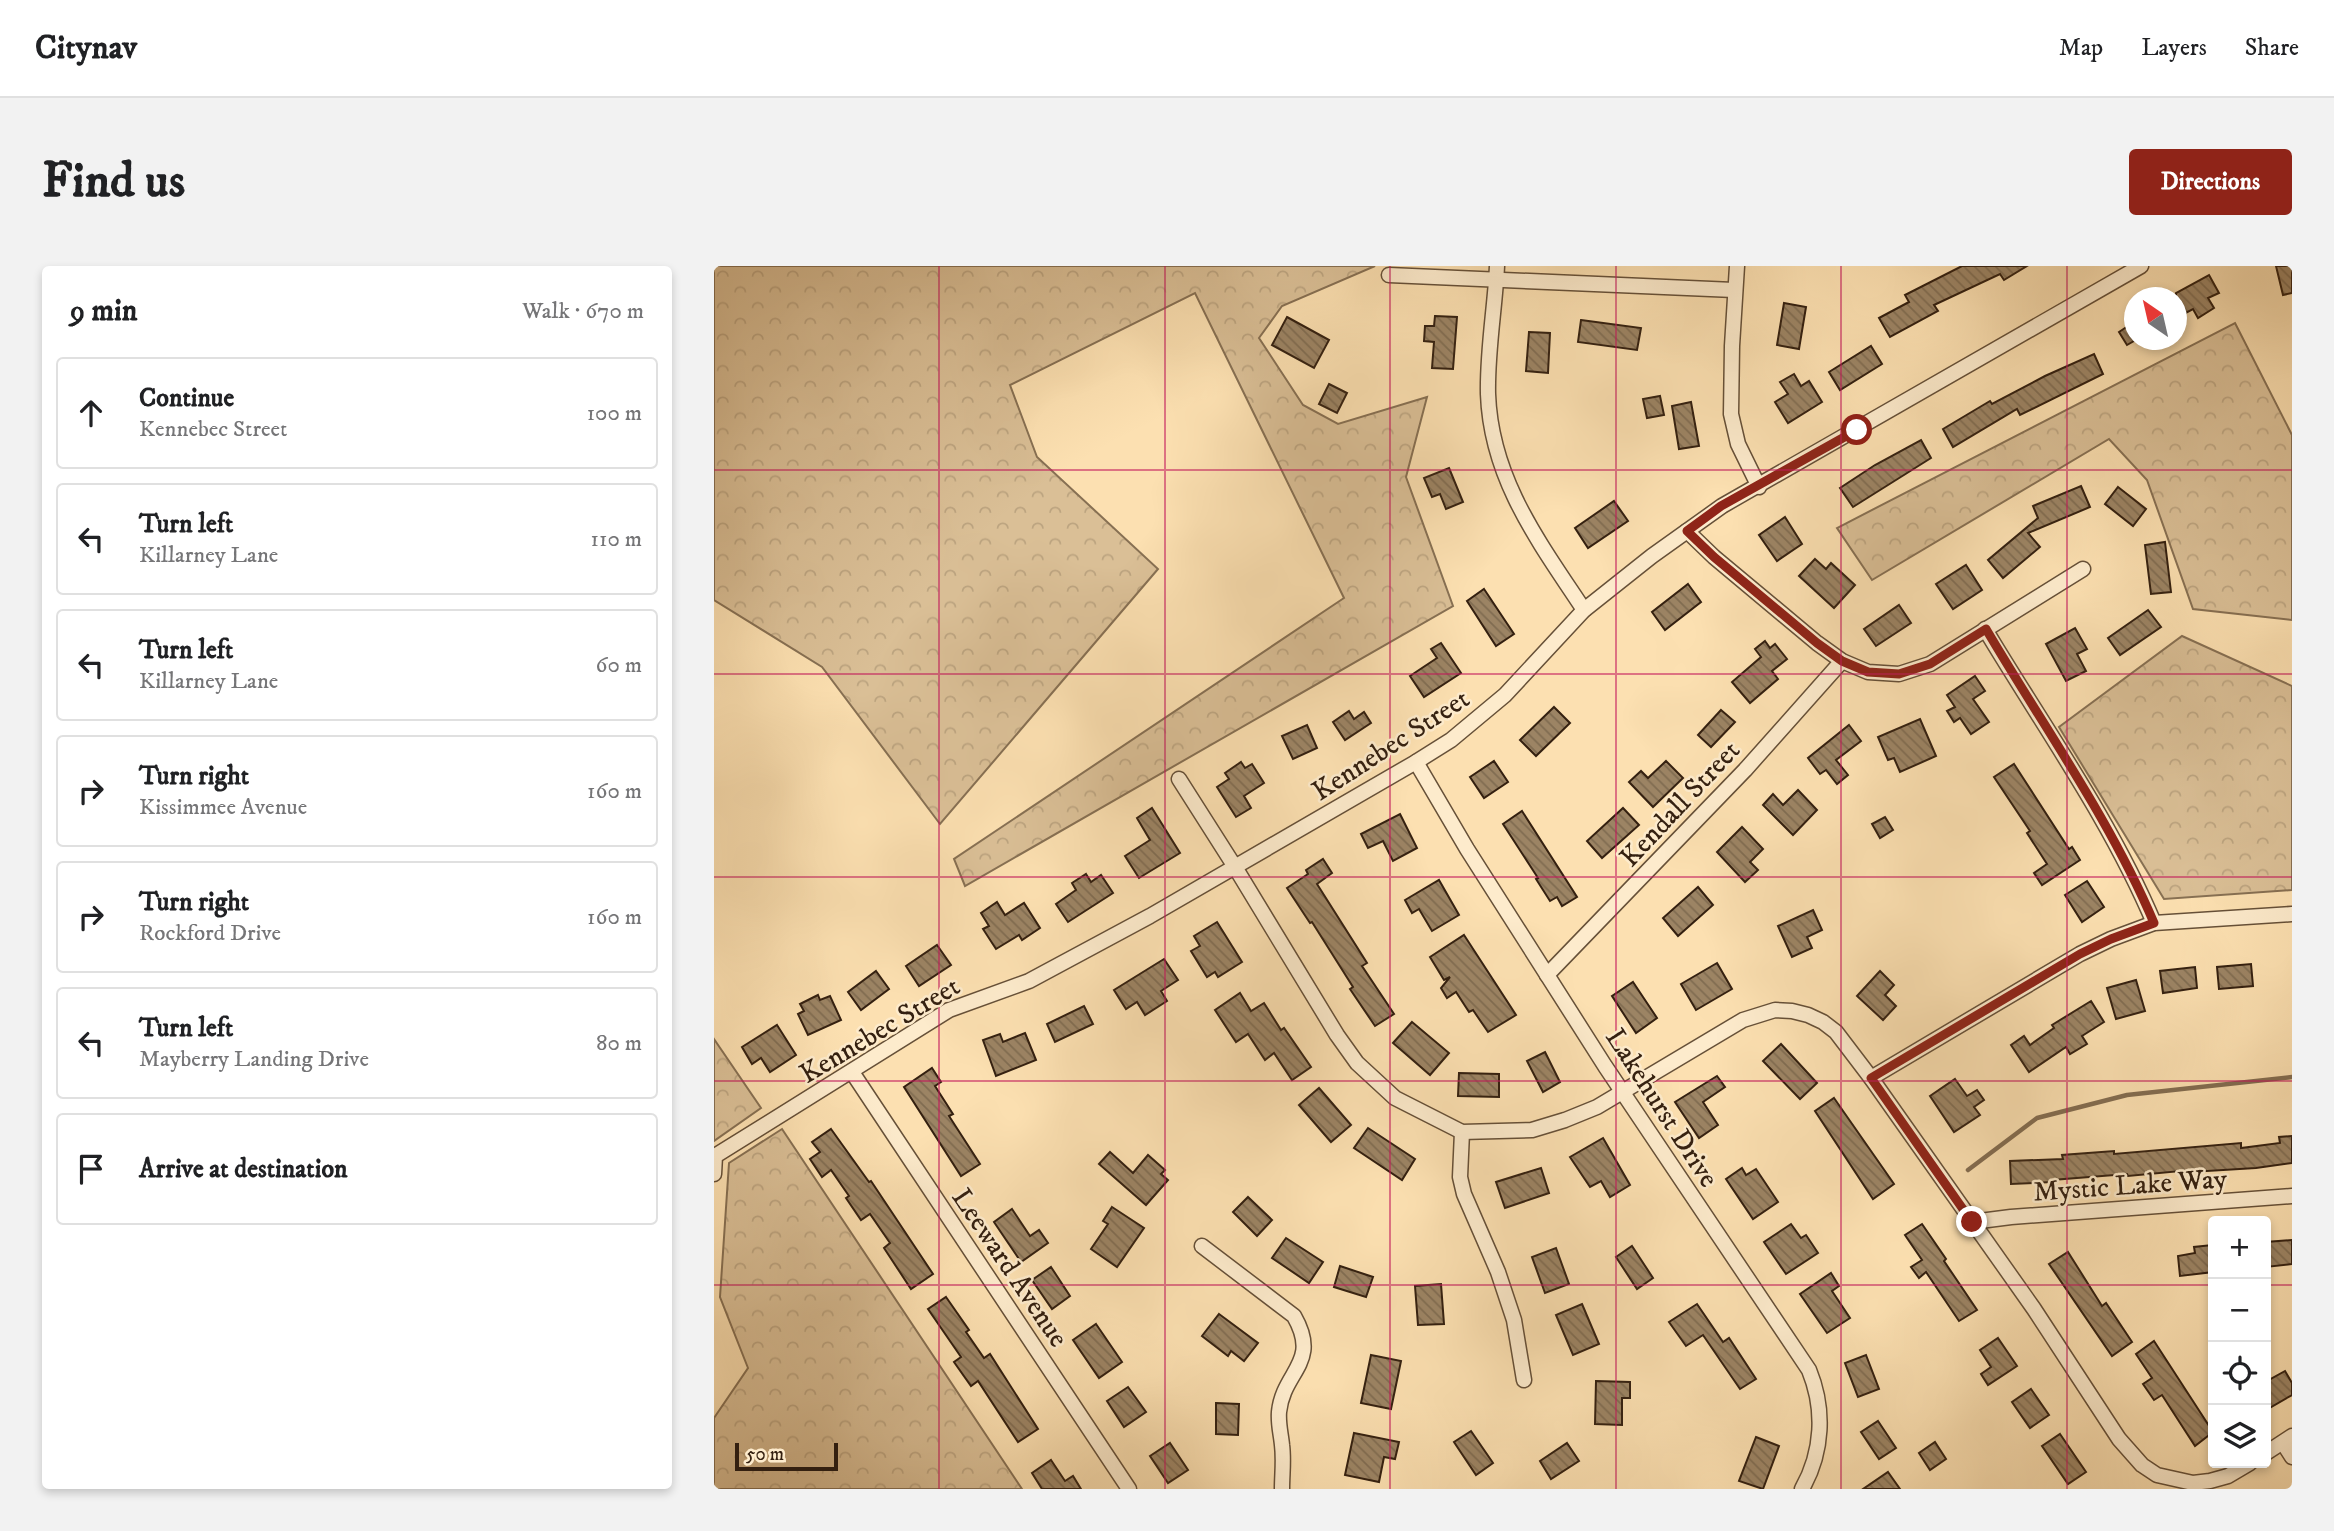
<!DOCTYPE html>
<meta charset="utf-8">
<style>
:root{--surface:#fff;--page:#f2f2f2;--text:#202124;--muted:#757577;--line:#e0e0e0;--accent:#8f2418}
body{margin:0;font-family:"IM FELL DW Pica",serif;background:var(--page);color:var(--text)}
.controls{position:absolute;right:21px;bottom:21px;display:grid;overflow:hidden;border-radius:7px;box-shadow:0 4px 10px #0003}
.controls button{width:63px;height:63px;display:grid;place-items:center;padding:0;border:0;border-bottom:2px solid var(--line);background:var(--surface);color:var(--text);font:35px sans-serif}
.compass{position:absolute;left:1410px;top:21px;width:63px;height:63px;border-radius:50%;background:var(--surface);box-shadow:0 4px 10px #0003;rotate:326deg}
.scale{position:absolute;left:21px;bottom:18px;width:103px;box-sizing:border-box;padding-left:7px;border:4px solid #342010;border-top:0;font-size:19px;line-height:24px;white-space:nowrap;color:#342010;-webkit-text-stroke:5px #fdebcc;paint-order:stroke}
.stop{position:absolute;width:21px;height:21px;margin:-16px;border:5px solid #8f2418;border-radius:50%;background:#fff}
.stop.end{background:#8f2418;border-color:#fff;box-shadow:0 2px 7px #0008}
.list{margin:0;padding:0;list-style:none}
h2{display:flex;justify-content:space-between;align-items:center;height:91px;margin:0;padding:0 28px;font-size:30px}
h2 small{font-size:23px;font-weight:400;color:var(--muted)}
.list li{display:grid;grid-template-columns:46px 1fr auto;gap:21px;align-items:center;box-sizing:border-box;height:112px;margin:0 14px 14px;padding:0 14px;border:2px solid var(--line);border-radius:7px}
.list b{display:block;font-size:26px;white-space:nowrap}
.list p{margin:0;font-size:23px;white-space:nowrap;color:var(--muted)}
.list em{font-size:23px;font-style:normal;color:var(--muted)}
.icon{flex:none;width:38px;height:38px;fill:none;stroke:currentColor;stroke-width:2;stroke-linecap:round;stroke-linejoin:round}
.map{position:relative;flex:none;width:1578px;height:1223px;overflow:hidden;border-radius:7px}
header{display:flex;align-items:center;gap:42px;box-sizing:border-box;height:98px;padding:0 35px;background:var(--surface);border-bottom:2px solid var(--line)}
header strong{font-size:33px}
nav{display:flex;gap:38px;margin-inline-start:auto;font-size:24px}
.intro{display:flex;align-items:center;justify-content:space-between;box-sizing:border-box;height:168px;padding:0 42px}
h1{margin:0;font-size:49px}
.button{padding:18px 32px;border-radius:7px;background:var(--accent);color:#fff;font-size:24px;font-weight:700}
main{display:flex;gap:42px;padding:0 42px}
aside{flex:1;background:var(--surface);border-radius:7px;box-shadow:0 4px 10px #0003}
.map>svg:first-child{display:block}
</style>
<header>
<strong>Citynav</strong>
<nav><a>Map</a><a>Layers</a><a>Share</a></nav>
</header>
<div class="intro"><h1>Find us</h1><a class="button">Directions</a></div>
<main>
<aside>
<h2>9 min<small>Walk · 670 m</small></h2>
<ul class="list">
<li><svg class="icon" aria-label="ahead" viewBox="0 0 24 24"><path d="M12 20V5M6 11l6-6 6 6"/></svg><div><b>Continue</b><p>Kennebec Street</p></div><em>100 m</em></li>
<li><svg class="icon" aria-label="left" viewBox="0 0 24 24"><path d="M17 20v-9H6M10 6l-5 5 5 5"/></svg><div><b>Turn left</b><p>Killarney Lane</p></div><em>110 m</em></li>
<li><svg class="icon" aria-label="left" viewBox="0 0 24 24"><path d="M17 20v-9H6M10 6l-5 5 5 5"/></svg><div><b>Turn left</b><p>Killarney Lane</p></div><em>60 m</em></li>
<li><svg class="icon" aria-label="right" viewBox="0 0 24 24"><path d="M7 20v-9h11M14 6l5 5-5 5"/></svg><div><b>Turn right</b><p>Kissimmee Avenue</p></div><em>160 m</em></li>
<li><svg class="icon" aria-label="right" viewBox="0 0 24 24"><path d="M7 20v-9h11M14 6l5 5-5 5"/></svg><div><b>Turn right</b><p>Rockford Drive</p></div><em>160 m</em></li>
<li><svg class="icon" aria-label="left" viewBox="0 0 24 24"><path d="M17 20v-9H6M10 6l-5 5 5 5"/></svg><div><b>Turn left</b><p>Mayberry Landing Drive</p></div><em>80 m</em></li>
<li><svg class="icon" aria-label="arrive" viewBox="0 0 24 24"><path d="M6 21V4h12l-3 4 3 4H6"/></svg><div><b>Arrive at destination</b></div></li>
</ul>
</aside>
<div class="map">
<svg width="1578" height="1223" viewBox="0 0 1578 1223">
<defs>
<pattern id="forest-crowns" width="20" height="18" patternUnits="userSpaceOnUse" patternTransform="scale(1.75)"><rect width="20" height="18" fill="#dabf96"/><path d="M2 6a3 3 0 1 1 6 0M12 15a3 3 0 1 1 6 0" fill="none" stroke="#bca480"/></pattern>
<pattern id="building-back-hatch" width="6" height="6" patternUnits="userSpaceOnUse" patternTransform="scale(1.75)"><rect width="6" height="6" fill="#9c8464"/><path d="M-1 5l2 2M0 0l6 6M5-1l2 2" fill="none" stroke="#806c51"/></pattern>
</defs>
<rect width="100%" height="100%" fill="#fce0b1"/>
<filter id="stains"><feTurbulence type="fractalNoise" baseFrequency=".00286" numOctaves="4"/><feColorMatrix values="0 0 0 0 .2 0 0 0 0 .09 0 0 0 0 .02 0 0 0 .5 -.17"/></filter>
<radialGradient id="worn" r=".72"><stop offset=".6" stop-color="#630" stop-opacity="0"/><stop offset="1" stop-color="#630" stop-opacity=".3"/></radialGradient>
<!-- forest -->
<g fill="url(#forest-crowns)" stroke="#877053" stroke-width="2">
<polygon points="0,0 661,0 568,40 545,72 589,139 624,158 713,131 692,211 739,340 251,620 240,593 630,332 481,27 296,119 323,191 444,303 226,558 108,401 0,334"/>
<polygon points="1521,57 1578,169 1578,354 1479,343 1433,214 1395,173 1158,314 1123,262"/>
<polygon points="1468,370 1578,420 1578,624 1450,633 1345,461"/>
<polygon points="0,773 47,842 0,875"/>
<polygon points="68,863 308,1223 0,1223 0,1152 34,1102 6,1031 15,897"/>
</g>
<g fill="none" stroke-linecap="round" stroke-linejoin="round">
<!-- stream -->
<polyline stroke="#836c50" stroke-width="4.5" points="1254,904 1323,852 1413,829 1578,811"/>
</g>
<!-- building -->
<g fill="url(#building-back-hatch)" stroke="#342010" stroke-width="2">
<polygon points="1248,0 1313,0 1290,14 1286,8 1220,39 1224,45 1176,71 1165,52 1195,36 1191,29"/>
<polygon points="1562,0 1578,0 1578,27 1569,29"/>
<polygon points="1495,9 1505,27 1494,32 1500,42 1484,52 1479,43 1462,52 1462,27"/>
<polygon points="1070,37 1092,41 1085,83 1063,79"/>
<polygon points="721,50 743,51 739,103 718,102 720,76 710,75 711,60 720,60"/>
<polygon points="573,51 615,74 600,102 558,79"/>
<polygon points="867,54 927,62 923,84 864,76"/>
<polygon points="1420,56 1420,75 1413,79 1405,66"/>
<polygon points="815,66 836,67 834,107 812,105"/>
<polygon points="1157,80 1168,98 1126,124 1115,106"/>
<polygon points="1380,88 1389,108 1306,149 1303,143 1239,181 1229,163 1276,135 1278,138 1331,110"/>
<polygon points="1080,108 1087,120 1095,115 1108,136 1074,157 1061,136 1074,128 1066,116"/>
<polygon points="615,118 633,127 623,147 605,138"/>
<polygon points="946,130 950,149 933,152 929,133"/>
<polygon points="977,136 985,180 965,183 958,140"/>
<polygon points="1207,174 1217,192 1139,241 1126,222 1161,199"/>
<polygon points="735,202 749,236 732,243 726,228 718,231 710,212"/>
<polygon points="1367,220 1376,241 1314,267 1326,281 1289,312 1274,294 1324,252 1319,240"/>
<polygon points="1404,221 1432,243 1419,260 1391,238"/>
<polygon points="900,235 914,255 874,282 861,262"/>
<polygon points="1071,251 1088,278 1063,295 1045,269"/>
<polygon points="1451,276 1457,326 1437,328 1431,279"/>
<polygon points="1101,293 1112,303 1117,297 1141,319 1120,342 1085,310"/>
<polygon points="1252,299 1268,324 1239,343 1222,318"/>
<polygon points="974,318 987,336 951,364 938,346"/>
<polygon points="770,323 800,368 782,380 753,335"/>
<polygon points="1185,339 1197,357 1162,380 1150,363"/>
<polygon points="1434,344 1447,361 1406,389 1394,372"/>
<polygon points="1361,362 1373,383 1363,388 1372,405 1352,415 1332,378"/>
<polygon points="1051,375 1056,382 1061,378 1073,393 1058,405 1064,413 1036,437 1018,416 1047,391 1041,383"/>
<polygon points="727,377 747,407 710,431 696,410 723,392 717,383"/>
<polygon points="1261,410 1271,425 1259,433 1275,456 1257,468 1246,452 1240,456 1233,445 1241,441 1233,429"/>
<polygon points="840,441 856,457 822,490 806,474"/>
<polygon points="1007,444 1021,456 997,481 984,469"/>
<polygon points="635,445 640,453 650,446 657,457 631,474 619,456"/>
<polygon points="1206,453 1222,490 1186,506 1180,492 1174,494 1164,471"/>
<polygon points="593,459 603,482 579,493 568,470"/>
<polygon points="1135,459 1147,475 1122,494 1134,509 1123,518 1112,504 1106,508 1094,492"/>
<polygon points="780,495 794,516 770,532 756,511"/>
<polygon points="952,495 969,512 939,541 915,516 927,505 934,512"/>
<polygon points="527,496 531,502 538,498 550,517 530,530 537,542 522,551 503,521 515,513 511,507"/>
<polygon points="1300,498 1355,583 1358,581 1366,594 1328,619 1320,607 1333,598 1313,567 1316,565 1280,511"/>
<polygon points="1084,524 1103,544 1079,569 1049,539 1059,528 1069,539"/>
<polygon points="438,542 466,587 425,612 411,590 436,574 423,552"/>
<polygon points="909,542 925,559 888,592 873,575"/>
<polygon points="808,545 863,631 848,640 843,631 836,635 822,613 824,612 789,558"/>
<polygon points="686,548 703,582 679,595 669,575 654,582 647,568"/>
<polygon points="1171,551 1179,564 1166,572 1158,558"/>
<polygon points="1028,561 1049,583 1036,596 1044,604 1031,616 1003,586"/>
<polygon points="609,593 618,607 603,618 653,697 648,700 680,748 661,760 636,723 639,721 598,656 596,657 573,622 594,608 592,604"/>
<polygon points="372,608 377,616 387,609 399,627 354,656 342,638 362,624 358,617"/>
<polygon points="725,614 745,649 718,665 705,643 698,647 691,634"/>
<polygon points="1373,615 1390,641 1368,656 1351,629"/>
<polygon points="984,621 999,639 964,670 949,652"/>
<polygon points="283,636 291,649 310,637 326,662 308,674 305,669 282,683 269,663 275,660 267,647"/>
<polygon points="1099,644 1108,664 1093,671 1098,682 1078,691 1064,660"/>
<polygon points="503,656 528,696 504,711 501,706 493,711 477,685 486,680 480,670"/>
<polygon points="750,669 802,749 774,766 759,744 755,746 742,726 733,732 727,722 736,711 730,714 716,691"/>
<polygon points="223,679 237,699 205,720 192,700"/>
<polygon points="450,693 464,714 447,725 453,735 431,749 423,736 412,743 400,724"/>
<polygon points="1003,697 1018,723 982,744 967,718"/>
<polygon points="1537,698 1539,720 1505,723 1503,701"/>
<polygon points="1481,701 1483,722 1449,727 1446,705"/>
<polygon points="162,705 175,723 147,744 134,726"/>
<polygon points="1166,705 1180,719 1171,729 1182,740 1169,754 1143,730"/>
<polygon points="1422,714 1431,745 1402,753 1393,722"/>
<polygon points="919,716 943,752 922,767 898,730"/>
<polygon points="526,727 537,745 550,737 567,764 570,762 597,801 578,814 560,787 551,794 534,768 522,776 501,744"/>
<polygon points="104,729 106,734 116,730 127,754 94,769 84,748 90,745 86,738"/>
<polygon points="1377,735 1390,756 1368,770 1373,778 1356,788 1352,781 1315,806 1297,779 1310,770 1316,779 1340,762 1338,759"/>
<polygon points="370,740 379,758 341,776 333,758"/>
<polygon points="698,756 735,787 716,809 679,777"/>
<polygon points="63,759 82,789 56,806 47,792 38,798 28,781"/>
<polygon points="311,767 322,794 282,810 269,774 286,768 289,776"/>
<polygon points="1067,778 1103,817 1086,833 1049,795"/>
<polygon points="831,786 846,816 829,826 813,795"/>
<polygon points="218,802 227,816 221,820 239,848 235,850 266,898 247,910 190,821"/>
<polygon points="745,807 785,808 785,831 744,830"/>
<polygon points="1003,810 1011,821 989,836 1004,859 985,872 961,836"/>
<polygon points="1241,813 1253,830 1263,824 1270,834 1260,841 1266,849 1240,866 1216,830"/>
<polygon points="605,822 637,859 617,876 585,839"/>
<polygon points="1120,832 1180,918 1159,933 1101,845"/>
<polygon points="654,862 701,893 688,914 640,882"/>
<polygon points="117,863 155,916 157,915 219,1008 197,1023 170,982 176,977 156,948 147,954 132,932 135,930 117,904 108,911 96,893 106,886 98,876"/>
<polygon points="1578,870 1578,897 1542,902 1477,906 1477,904 1414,910 1413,908 1338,914 1338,916 1297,918 1296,895 1349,893 1348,889 1400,885 1400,888 1527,877 1527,882 1566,877 1565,871"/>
<polygon points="889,872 916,919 896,931 887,915 876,921 856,891"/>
<polygon points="396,886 419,907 434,889 451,904 447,908 454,914 432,939 385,898"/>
<polygon points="827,902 835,927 791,942 782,916"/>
<polygon points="1028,902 1032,909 1042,903 1064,936 1039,953 1012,913"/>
<polygon points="534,931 558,954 543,970 519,946"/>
<polygon points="398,941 430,962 403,1001 377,983 394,958 389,955"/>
<polygon points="298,943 316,970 325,964 334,977 307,996 280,956"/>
<polygon points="1077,958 1087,972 1092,969 1104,987 1072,1008 1050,976"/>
<polygon points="1208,958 1232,993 1230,995 1263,1044 1245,1055 1212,1006 1205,1012 1197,1001 1208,994 1191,969"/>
<polygon points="572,972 609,996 595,1017 558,992"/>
<polygon points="1578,974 1578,998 1552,1001 1552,976"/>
<polygon points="1498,979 1499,1006 1466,1010 1464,990 1481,987 1480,981"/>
<polygon points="918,980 939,1012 923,1023 902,991"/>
<polygon points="842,982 855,1018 831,1027 818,991"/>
<polygon points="1354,986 1388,1040 1392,1037 1418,1076 1398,1090 1335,998"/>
<polygon points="626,1000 659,1011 652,1031 620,1021"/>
<polygon points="337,1001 356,1030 338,1043 318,1014"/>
<polygon points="1117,1007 1125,1020 1118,1025 1136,1052 1113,1067 1086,1028"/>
<polygon points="727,1018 730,1058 704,1059 701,1020"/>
<polygon points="232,1031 255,1064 252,1066 270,1092 276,1088 324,1163 304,1176 264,1115 257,1120 240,1096 247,1091 214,1043"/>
<polygon points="868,1038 885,1078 859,1089 842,1049"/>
<polygon points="983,1038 1009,1076 1015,1072 1042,1113 1026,1123 989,1069 972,1080 955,1056"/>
<polygon points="505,1048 544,1077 530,1095 517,1085 514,1090 488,1070"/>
<polygon points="382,1058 408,1096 385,1112 359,1074"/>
<polygon points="1284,1072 1303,1100 1274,1119 1267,1108 1277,1101 1266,1084"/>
<polygon points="1440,1075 1499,1166 1481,1180 1448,1129 1440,1134 1429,1118 1438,1112 1422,1088"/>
<polygon points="657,1089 687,1095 677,1143 647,1137"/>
<polygon points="1152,1089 1165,1123 1144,1131 1131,1097"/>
<polygon points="1571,1105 1578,1117 1578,1129 1552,1144 1552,1119 1556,1116 1555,1114"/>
<polygon points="882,1115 916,1116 916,1132 908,1132 908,1159 881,1158"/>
<polygon points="414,1121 432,1146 410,1161 393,1135"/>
<polygon points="1317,1123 1335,1149 1316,1162 1298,1136"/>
<polygon points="502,1137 525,1138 524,1169 502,1168"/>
<polygon points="1164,1155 1182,1182 1165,1193 1147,1166"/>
<polygon points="757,1165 779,1197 762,1209 740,1176"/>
<polygon points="640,1167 685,1176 681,1193 670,1191 665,1216 631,1209"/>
<polygon points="1346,1168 1372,1206 1354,1218 1328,1180"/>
<polygon points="1042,1171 1065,1180 1049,1223 1025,1215"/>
<polygon points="1221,1176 1232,1193 1216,1204 1205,1187"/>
<polygon points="456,1177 474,1204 454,1217 436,1190"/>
<polygon points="853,1177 865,1195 837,1213 826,1195"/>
<polygon points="337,1194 351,1215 359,1210 367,1223 328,1223 318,1207"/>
<polygon points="1174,1206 1186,1223 1149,1223"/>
</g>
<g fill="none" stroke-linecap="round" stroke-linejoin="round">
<defs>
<g id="street">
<path d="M783 0C781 42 773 85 774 128 777 213 825 276 870 344"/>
<polyline points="1023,0 1018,80 1017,148 1024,178 1045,221"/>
<polyline points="675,9 1020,24"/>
<polyline points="973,265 1000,291 1103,377 1128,395 1154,406 1185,408 1216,398 1369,303"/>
<path d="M1271 363C1329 460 1396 553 1440 657"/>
<path d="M702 496 753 583 891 800 1095 1104C1111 1143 1109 1186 1088 1223"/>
<polyline points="465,513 521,601 623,769 643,797 681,832 748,866 818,864 851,854 883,841 1029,754 1061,744 1078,745 1094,749 1109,756 1122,766 1157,812 1320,1043 1405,1173 1428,1199 1443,1209 1479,1217 1496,1215 1514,1210 1536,1197"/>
<polyline points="833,709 1031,504 1128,395"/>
<polyline points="138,806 415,1223"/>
<polyline points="1157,812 1366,688 1397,673 1440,657 1578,648"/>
<polyline points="748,866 746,911 750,928 784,1006 800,1054 810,1114"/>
<polyline points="0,908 1,890 235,744 315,715 436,650 702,496 737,474 791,429 870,344 938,290 1008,240 1427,0"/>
<polyline points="1258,956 1297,951 1578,930"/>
<path d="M488 980 580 1050C607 1097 569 1105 565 1146 564 1158 567 1168 568 1179 570 1194 568 1208 568 1223"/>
<polyline points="1569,1177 1578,1191"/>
<polyline points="1552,1187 1578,1170"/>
</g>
</defs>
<!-- street casing -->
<use href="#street" stroke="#665038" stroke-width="17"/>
<!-- street -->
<use href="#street" stroke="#fdebcc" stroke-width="14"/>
</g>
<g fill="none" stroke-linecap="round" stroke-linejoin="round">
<!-- route -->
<path stroke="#8f2418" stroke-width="9" d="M1143 164 1007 240 973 265 1000 291 1103 377 1128 395 1154 406 1185 408 1216 398 1272 363C1329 460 1396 553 1440 657L1397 673 1366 688 1157 812 1258 956"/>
</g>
<!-- grid -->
<path fill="none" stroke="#c2185b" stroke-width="2" stroke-opacity="0.55" d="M225 0V1223M451 0V1223M676 0V1223M902 0V1223M1127 0V1223M1353 0V1223M0 204H1578M0 408H1578M0 611H1578M0 815H1578M0 1019H1499M1552 1019H1578"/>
<g text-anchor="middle" stroke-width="5" stroke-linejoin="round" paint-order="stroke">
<!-- street labels -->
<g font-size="28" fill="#342010" stroke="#fdebcc">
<text transform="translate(676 478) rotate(-33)" y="10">Kennebec Street</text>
<text transform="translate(965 537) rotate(-47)" y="10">Kendall Street</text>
<text transform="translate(165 763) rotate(-31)" y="10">Kennebec Street</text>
<text transform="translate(949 841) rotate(57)" y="10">Lakehurst Drive</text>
<text transform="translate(1416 918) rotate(-4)" y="10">Mystic Lake Way</text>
<text transform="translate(297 1001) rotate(56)" y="10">Leeward Avenue</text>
</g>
</g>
<rect width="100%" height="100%" filter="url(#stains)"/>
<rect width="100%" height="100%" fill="url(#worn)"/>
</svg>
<div class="controls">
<button>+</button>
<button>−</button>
<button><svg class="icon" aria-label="locate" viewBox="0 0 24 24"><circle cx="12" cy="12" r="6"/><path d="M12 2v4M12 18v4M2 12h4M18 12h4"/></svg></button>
<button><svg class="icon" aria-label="layers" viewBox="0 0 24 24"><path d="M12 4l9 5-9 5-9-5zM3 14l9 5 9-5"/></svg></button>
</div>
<svg class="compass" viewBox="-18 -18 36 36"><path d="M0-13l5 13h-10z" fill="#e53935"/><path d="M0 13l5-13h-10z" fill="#757577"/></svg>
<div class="scale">50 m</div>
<div class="stop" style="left:1143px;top:164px"></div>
<div class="stop end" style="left:1258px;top:956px"></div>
</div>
</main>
